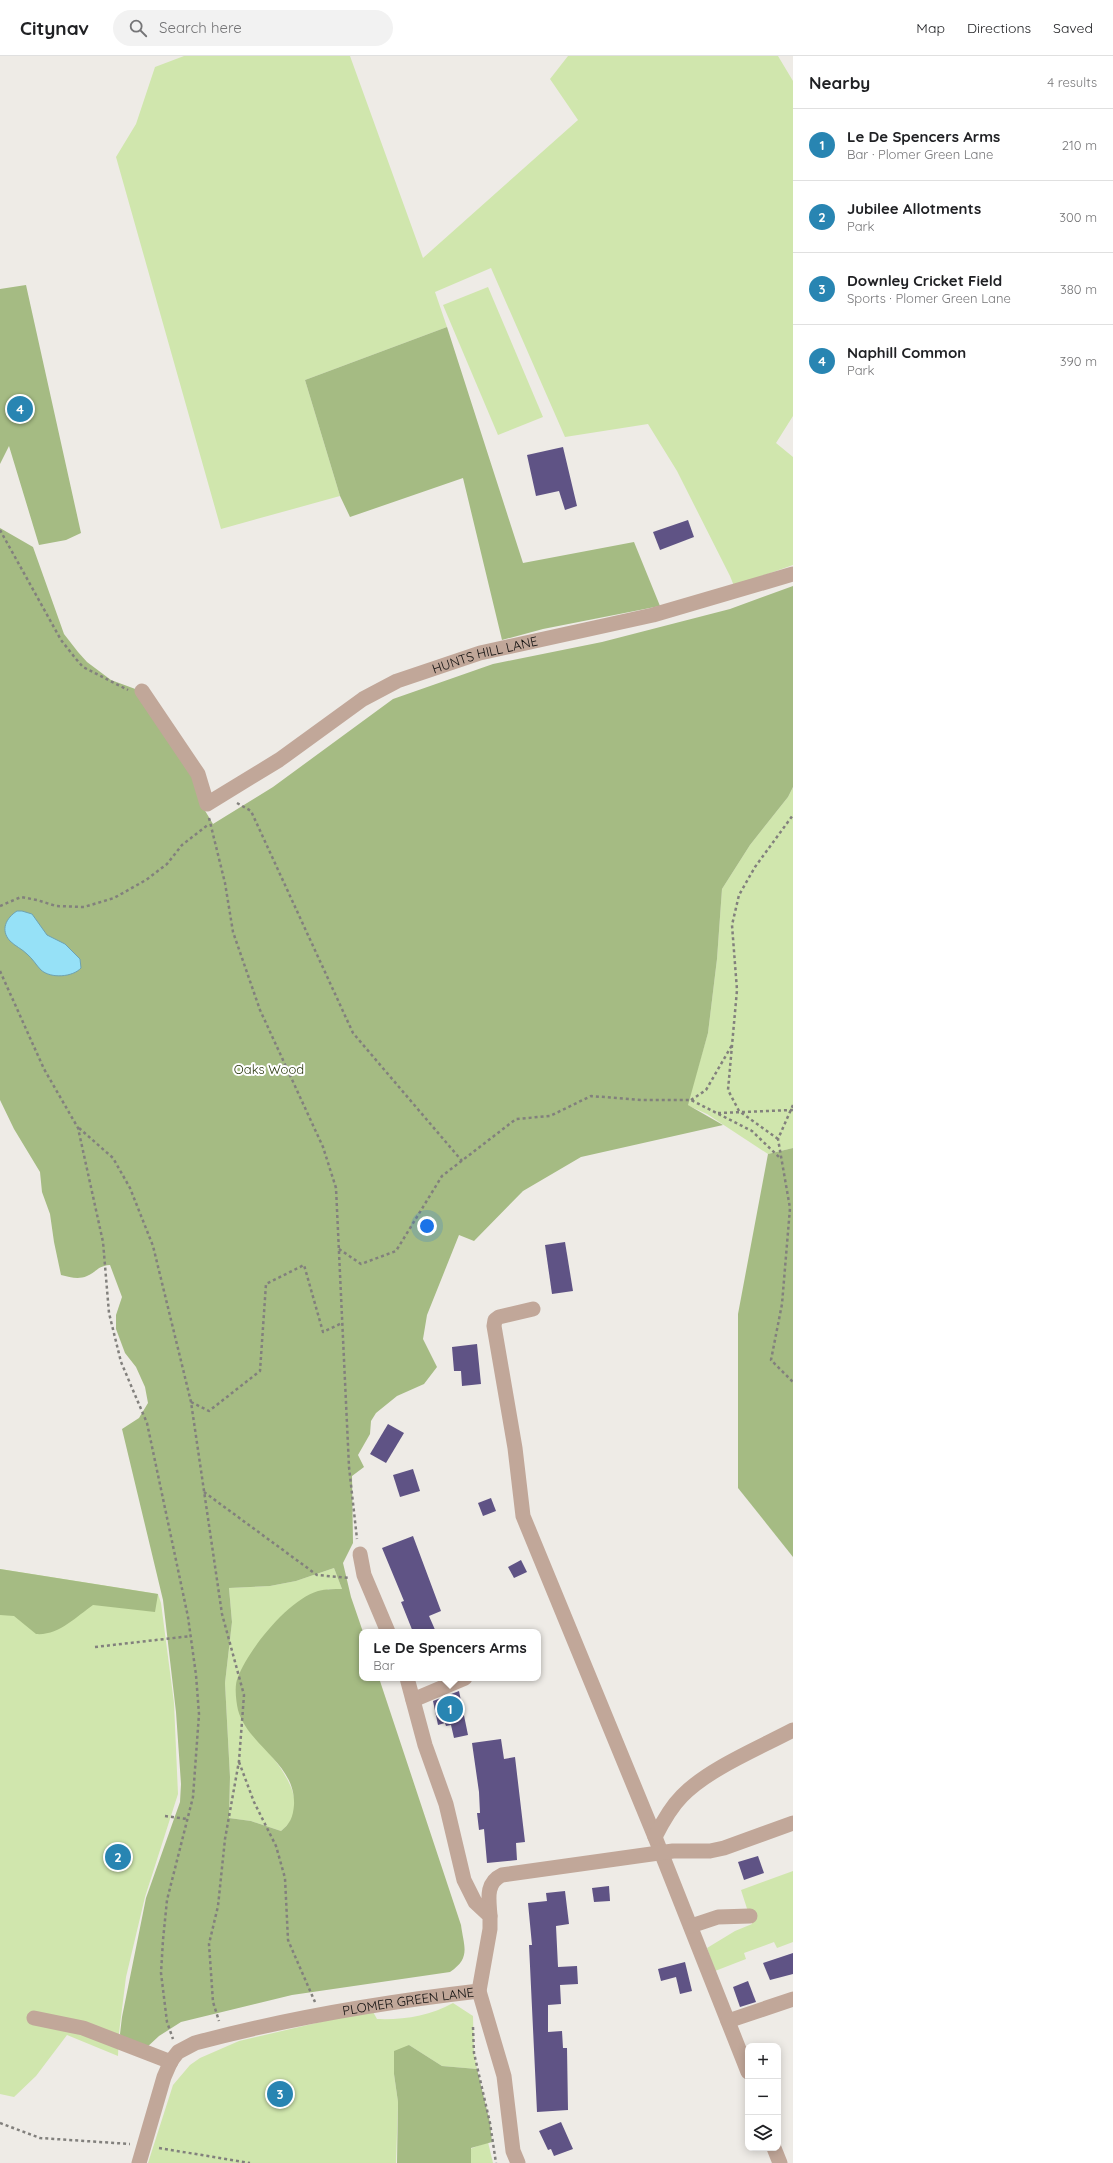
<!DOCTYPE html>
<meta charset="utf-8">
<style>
:root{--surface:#fff;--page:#f2f2f2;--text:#202124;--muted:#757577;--line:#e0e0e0;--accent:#2885b2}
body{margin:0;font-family:Quicksand,sans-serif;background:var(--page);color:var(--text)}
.controls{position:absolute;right:12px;bottom:12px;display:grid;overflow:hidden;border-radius:8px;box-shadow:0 2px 10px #0003}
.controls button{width:36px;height:36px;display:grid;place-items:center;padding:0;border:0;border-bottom:1px solid var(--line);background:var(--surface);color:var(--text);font:20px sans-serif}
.you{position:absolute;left:427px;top:1170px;width:14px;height:14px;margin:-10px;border:3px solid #fff;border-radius:50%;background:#1a73e8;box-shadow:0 0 0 6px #1a73e833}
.badge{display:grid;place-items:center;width:26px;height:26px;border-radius:50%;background:var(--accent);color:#fff;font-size:13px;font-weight:700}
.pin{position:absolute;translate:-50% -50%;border:2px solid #fff;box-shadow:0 1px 4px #0006}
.popup{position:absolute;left:359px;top:1573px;width:182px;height:52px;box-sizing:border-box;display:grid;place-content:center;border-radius:8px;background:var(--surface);filter:drop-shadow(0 1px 3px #0005);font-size:13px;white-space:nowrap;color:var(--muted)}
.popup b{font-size:15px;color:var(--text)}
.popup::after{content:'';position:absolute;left:50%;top:100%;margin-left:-8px;border:8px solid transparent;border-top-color:var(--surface)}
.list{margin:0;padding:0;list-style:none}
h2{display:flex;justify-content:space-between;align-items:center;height:52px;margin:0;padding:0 16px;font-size:17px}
h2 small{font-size:13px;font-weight:400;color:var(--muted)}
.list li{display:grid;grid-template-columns:26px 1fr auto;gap:12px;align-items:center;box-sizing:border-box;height:72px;padding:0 16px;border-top:1px solid var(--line)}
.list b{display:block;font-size:15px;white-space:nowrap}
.list p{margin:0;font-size:13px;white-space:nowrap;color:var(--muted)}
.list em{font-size:13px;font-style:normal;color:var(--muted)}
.icon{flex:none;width:22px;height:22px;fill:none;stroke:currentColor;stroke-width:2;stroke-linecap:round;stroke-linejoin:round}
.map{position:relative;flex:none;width:793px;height:2107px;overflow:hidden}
header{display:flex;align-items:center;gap:24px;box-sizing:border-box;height:56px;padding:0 20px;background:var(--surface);border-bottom:1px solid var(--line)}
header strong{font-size:19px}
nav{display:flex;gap:22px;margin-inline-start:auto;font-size:14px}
.search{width:280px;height:36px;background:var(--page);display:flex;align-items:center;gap:10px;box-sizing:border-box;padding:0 14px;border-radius:22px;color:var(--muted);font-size:15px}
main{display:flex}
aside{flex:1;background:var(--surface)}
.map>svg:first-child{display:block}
</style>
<header>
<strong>Citynav</strong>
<div class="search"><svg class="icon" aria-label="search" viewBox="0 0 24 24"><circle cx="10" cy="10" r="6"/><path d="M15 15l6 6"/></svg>Search here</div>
<nav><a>Map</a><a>Directions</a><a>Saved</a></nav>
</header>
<main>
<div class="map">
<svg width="793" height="2107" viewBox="0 0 793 2107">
<rect width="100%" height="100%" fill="#eeebe6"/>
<!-- green -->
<g fill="#d0e6ad">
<polygon points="184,0 350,0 423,202 578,64 550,23 568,0 778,0 793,25 793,360 776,387 793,401 793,509 734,530 730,520 677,415 648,368 565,381 491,212 435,236 447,271 305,324 340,440 221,473 116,101 136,68 155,11"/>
<polygon points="488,231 543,361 498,379 443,249"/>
<polygon points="793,731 793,1092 768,1098 707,1058 687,1049 708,977 717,903 722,833 750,789 788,741"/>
<path d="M334 1512 342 1533H328L244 1667C264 1692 321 1745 281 1775L251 1765 229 1762 230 1721 225 1627 232 1566 229 1532 270 1530 296 1525Z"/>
<polygon points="0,1513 158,1538 161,1547 174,1647 178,1738 145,1841 126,1921 119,1977 118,2000 67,1979 36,2020 14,2041 0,2038"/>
<polygon points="793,1815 793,1886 777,1892 774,1886 744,1897 746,1903 715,1915 707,1892 735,1875 752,1868 741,1834"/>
<path d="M453 1947 473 1960 474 1997 477 2013 442 2010 409 1989 394 2018 398 2046 396 2107H148L173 2029 190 2009 200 2002 239 1985 372 1954 377 1963C403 1964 430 1960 453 1947Z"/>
<polygon points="488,2086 493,2107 471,2107 470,2093"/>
</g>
<!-- forest -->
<g fill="#a5bb83" fill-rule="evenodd">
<polygon points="26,229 81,477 66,484 39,489 9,390 0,408 0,233"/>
<polygon points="447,271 523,507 634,486 660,550 543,573 502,584 463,422 350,461 340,440 305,324"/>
<path d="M0 472 33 491 64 578 78 596 87 606 111 624 138 634 199 732 204 753 213 768 273 731 393 643 493 608 602 586 730 553 793 530V731L788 741 750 789 722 833 717 903 708 977 688 1049 723 1069 581 1101 523 1135 474 1185 459 1179 427 1259 423 1283 437 1311 424 1328 397 1340 376 1357 371 1365 370 1378 358 1399 364 1411 352 1420 353 1487 343 1507 351 1541 363 1576 362 1622H379L461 1869C464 1891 471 1902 450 1916L292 1939 181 1966 159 1980 145 1993 122 1984 120 1978 122 1961 146 1842 180 1746 181 1728 176 1656 163 1544 122 1373 139 1362 148 1347 145 1331 136 1311 125 1297 116 1273V1259L122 1241 110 1209C97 1210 97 1216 87 1220 78 1224 70 1221 61 1219L54 1186 50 1158 42 1136 40 1116 14 1073 0 1044ZM334 1512 342 1533C334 1533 326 1533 318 1535 288 1544 249 1593 238 1621 234 1629 236 1645 238 1654 248 1690 296 1707 294 1749 293 1761 290 1768 281 1775L251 1765 229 1762 230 1721 225 1627 232 1566 229 1532 270 1530 296 1525Z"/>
<polygon points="793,1092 793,1501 738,1432 738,1258 768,1098"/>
<path d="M0 1513 158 1538 155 1556 93 1549C76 1561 58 1580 36 1578L14 1560 0 1559Z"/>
<polygon points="409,1989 442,2010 477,2013 490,2067 492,2086 471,2092 471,2107 397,2107 398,2046 394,2018 394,1995"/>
</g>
<!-- water -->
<path fill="#96e1f7" stroke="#6ea2b1" d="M17 855H22L32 858 47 879 65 888 80 903 81 912C73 921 51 923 41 914 36 909 33 903 27 898 22 893 15 890 10 885 0 874 6 862 17 855Z"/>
<!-- building -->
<g fill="#5f5385">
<polygon points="563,391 577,450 565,454 559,435 536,440 527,399"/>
<polygon points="688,464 694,481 660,494 653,476"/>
<polygon points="565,1186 573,1235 552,1238 545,1189"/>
<polygon points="477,1288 481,1328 462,1330 461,1315 454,1315 452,1291"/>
<polygon points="388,1368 404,1377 386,1407 370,1398"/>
<polygon points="413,1413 420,1435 400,1441 393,1419"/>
<polygon points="491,1442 496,1455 483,1460 478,1447"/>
<polygon points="413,1480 441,1555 429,1560 436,1576 413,1576 401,1546 404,1545 382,1492"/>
<polygon points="521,1504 527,1516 514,1522 508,1511"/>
<polygon points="459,1635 468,1679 454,1682 451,1669 446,1670 445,1667 438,1669 433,1645"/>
<polygon points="501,1683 504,1703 515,1701 525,1786 516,1787 517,1804 487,1807 484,1773 479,1774 477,1757 480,1757 479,1736 472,1687"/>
<polygon points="758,1800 764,1817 744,1824 738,1806"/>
<polygon points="609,1830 610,1845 594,1846 592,1832"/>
<polygon points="565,1835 569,1868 556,1870 558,1911 577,1910 578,1928 560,1929 561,1948 548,1949 548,1976 562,1975 563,1992 567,1992 568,2054 537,2056 529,1889 532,1889 528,1847 547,1845 546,1837"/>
<polygon points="793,1897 793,1918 770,1924 763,1907"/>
<polygon points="685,1906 692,1935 680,1938 676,1921 661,1925 658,1913"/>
<polygon points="748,1925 756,1946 740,1951 733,1931"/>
<polygon points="561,2066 573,2093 554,2100 551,2093 548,2094 539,2075"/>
</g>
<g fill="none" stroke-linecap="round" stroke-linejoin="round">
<!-- path -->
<g stroke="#82807d" stroke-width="2.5" stroke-dasharray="3 3" stroke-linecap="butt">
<polyline points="0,474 61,584 76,603 83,611 128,634"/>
<polyline points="237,747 251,755 353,977 462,1105"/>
<polyline points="209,762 225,827 233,876 260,954 323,1091 336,1132 349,1411 357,1483"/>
<polyline points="0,850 21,841 37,844 56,850 84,851 114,842 146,824 167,808 182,789 209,768"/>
<polyline points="0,915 44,1013 78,1072 103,1186 109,1257 121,1306 147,1367 188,1561 196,1619 199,1658 193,1741 167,1844 163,1884 161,1917 167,1966 173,1983"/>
<polyline points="691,1044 706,1034 732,989"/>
<polyline points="793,1049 778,1083 790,1152 782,1248 771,1304 793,1326"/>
<polyline points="718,1057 793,1054"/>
<polyline points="79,1072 113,1102 130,1132 153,1190 191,1346 222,1558 244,1639 239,1705 225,1783 218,1850 209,1888 213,1946 219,1965"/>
<polyline points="778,1083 739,1055 728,1034 737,934 732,869 739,839 755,811 793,759"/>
<polyline points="339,1193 361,1208 396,1195 442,1120 516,1063 550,1060 591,1040 641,1044 691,1044 752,1075 779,1101"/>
<polyline points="191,1346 209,1355 260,1315 266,1228 304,1209 323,1276 342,1267"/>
<polyline points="204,1436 317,1519 350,1522"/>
<polyline points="95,1591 191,1580"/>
<polyline points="239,1706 254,1746 276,1790 285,1822 288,1884 315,1946"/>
<polyline points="165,1760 187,1763"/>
<polyline points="473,1971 474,1997 490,2067 496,2107"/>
<polyline points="0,2067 40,2082 130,2088"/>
<polyline points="159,2092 250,2107"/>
</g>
<!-- minor -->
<g stroke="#c1a799" stroke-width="15">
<path id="s1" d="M142 635 198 718 207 748 279 704 363 643 397 625 480 597 653 559 793 518"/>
<polyline points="533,1253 499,1261 495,1264 494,1270 515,1392 523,1460 655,1781 748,2016"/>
<polyline points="360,1498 364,1519 388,1576"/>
<polyline points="413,1644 465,1622"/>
<path d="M655 1781C662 1767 670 1752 682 1740 708 1713 759 1692 793 1674"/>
<path d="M490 1860C489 1844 485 1827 502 1819L673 1795H710L724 1792 793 1767"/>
<polyline points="691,1870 718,1861 750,1860"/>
<polyline points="479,1935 504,2020 513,2095 518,2107"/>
<polyline points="34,1962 83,1972 171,2006"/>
<polyline points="728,1965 793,1943"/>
<polyline points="774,2092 780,2107"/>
<path id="s2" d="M139 2107 164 2021 171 2005 178 1996 195 1987C288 1962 384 1946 479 1935L490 1873V1860L475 1846 464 1824 446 1748 425 1689 407 1622"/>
</g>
</g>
<g text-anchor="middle" stroke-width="4" stroke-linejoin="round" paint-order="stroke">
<!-- street labels -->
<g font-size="13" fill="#100f0e" stroke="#fff">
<text dy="5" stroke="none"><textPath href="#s1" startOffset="450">HUNTS HILL LANE</textPath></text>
<text dy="5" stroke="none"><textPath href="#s2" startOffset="355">PLOMER GREEN LANE</textPath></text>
</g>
<!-- park labels -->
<g font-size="13" fill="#2c3a11" stroke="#fff">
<text x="269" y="1018">Oaks Wood</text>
</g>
</g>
</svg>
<div class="controls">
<button>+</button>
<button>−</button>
<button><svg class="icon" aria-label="layers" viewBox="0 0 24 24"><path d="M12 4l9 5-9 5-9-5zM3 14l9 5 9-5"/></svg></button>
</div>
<div class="you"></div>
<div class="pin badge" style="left:450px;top:1653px">1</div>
<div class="popup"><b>Le De Spencers Arms</b>Bar</div>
<div class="pin badge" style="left:118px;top:1801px">2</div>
<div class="pin badge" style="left:280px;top:2038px">3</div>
<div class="pin badge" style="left:20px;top:353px">4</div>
</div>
<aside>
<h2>Nearby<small>4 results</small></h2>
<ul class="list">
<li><span class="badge">1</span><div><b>Le De Spencers Arms</b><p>Bar · Plomer Green Lane</p></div><em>210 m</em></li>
<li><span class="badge">2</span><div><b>Jubilee Allotments</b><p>Park</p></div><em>300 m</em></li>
<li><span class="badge">3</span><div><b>Downley Cricket Field</b><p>Sports · Plomer Green Lane</p></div><em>380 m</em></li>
<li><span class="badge">4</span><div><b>Naphill Common</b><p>Park</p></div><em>390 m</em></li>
</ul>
</aside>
</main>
